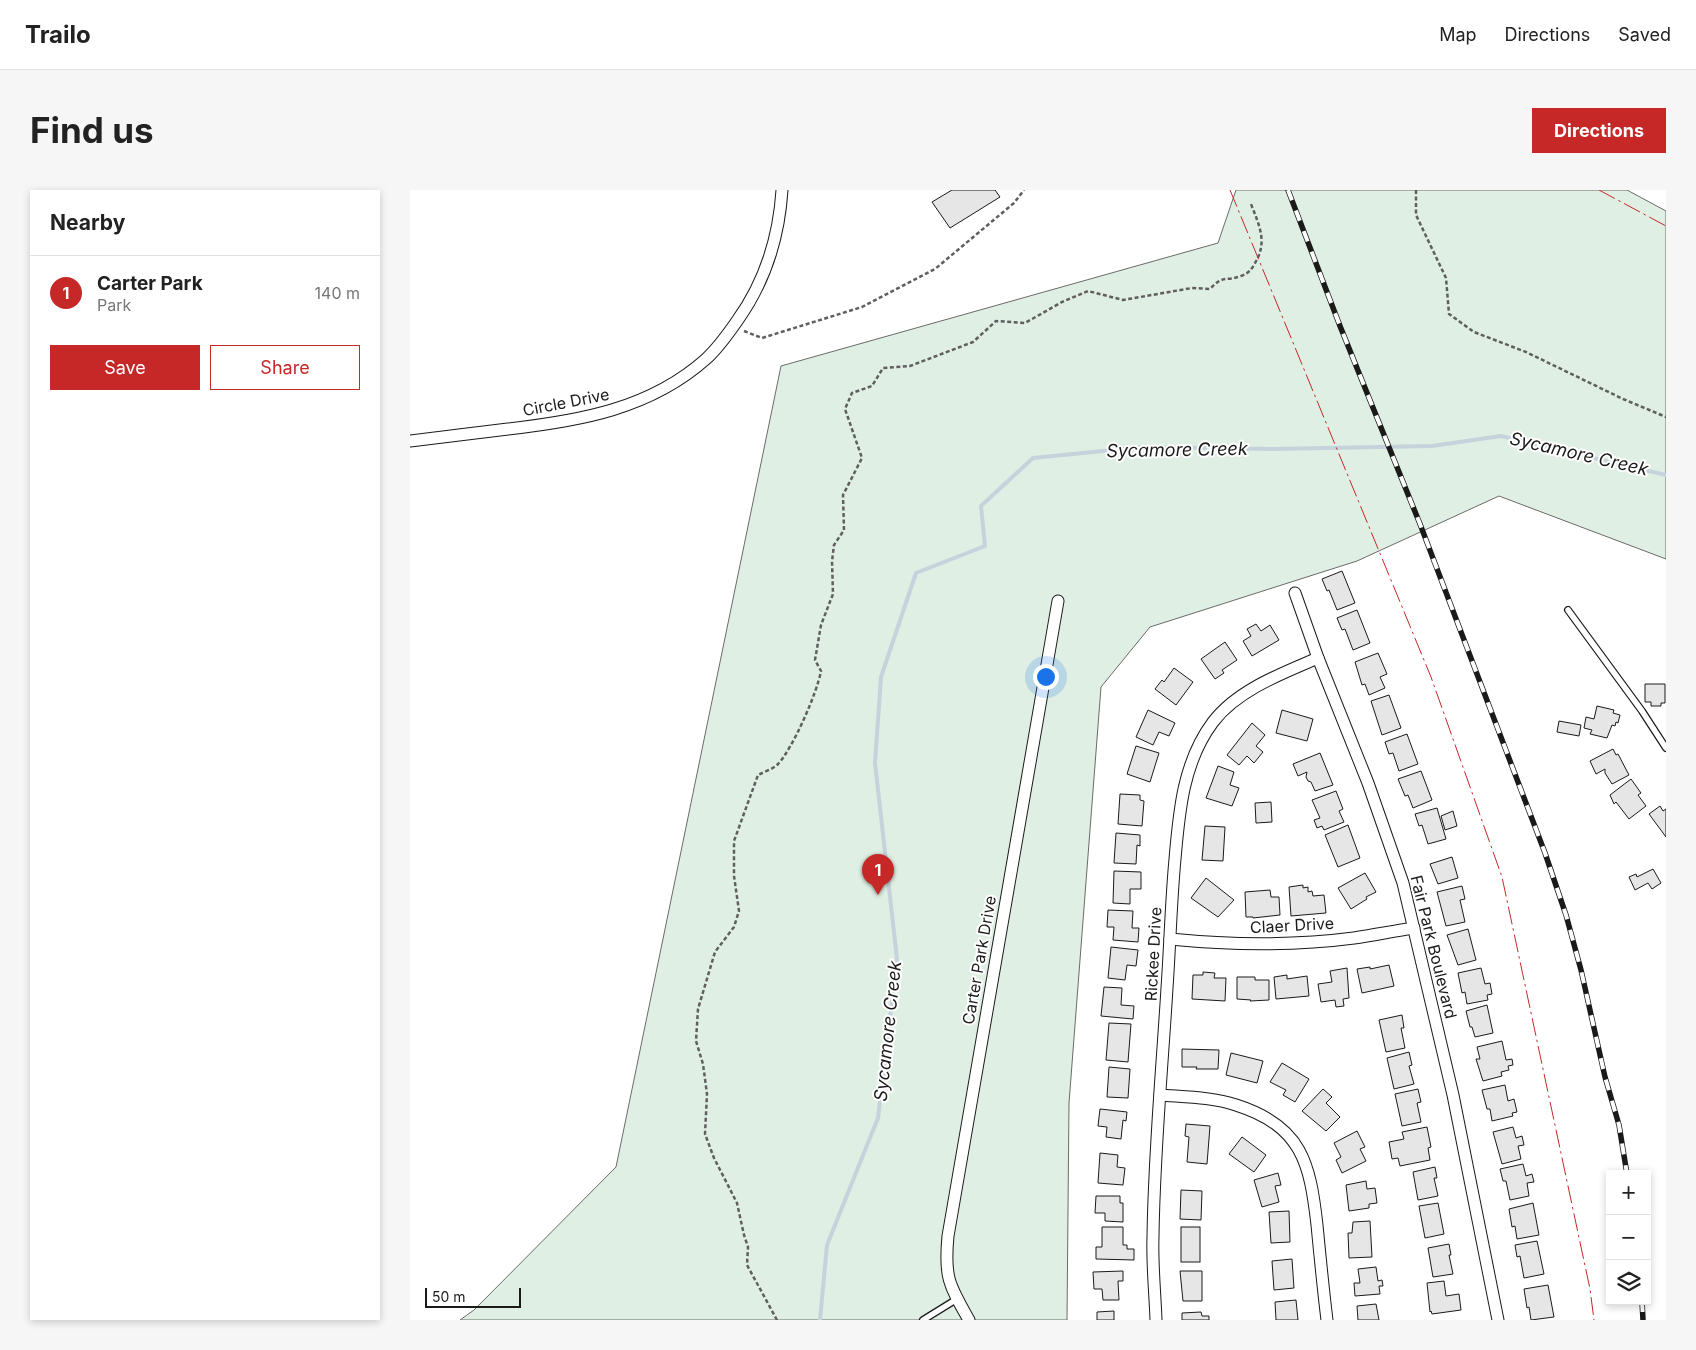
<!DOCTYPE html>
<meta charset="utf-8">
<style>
:root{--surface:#fff;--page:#f6f6f6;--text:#222;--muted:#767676;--line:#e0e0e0;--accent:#c62828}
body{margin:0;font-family:Inter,sans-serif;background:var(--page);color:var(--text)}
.controls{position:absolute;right:15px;bottom:15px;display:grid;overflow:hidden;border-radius:0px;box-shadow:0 2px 8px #0003}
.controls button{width:45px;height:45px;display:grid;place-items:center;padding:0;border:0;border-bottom:1px solid var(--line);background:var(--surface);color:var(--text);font:25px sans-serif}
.scale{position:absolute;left:15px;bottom:12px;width:96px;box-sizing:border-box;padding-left:5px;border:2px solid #1a1a1a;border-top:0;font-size:14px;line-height:18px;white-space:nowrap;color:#1a1a1a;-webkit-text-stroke:4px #fff;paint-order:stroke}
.you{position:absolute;left:635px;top:486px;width:18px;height:18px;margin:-12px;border:4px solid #fff;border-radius:50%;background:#1a73e8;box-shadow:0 0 0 8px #1a73e833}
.badge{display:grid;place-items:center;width:32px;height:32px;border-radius:50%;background:var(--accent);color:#fff;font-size:16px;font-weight:700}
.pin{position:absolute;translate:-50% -41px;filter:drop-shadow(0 1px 2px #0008)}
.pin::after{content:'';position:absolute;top:26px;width:18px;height:15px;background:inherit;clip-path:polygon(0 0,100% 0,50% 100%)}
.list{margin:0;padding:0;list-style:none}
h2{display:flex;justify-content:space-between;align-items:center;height:65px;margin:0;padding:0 20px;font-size:21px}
h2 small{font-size:16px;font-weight:400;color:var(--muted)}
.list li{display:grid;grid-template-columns:32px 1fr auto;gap:15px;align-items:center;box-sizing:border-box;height:75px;padding:0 20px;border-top:1px solid var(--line)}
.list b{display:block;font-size:19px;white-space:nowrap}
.list p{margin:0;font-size:16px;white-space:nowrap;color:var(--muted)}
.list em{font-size:16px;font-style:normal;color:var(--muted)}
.actions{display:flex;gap:10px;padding:15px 20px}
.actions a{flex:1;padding:11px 0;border:1px solid var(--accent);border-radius:0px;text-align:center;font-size:18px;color:var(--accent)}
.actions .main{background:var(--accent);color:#fff}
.icon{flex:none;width:28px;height:28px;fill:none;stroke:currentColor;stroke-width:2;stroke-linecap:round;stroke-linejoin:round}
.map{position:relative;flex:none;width:1256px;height:1130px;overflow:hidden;border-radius:0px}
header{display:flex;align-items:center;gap:30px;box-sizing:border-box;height:70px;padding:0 25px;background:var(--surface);border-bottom:1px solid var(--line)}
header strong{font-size:24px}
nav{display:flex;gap:28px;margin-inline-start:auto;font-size:18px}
.intro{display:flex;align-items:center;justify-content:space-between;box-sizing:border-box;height:120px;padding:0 30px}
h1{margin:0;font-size:35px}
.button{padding:12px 22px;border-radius:0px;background:var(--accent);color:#fff;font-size:18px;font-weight:700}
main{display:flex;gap:30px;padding:0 30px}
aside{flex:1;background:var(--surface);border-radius:0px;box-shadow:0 2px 8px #0003}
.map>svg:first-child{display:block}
</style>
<header>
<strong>Trailo</strong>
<nav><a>Map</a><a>Directions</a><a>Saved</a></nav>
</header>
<div class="intro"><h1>Find us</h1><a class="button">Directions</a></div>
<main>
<aside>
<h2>Nearby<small></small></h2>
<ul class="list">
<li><span class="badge">1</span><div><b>Carter Park</b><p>Park</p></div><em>140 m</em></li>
</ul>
<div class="actions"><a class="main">Save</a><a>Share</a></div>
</aside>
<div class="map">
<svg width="1256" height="1130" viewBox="0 0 1256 1130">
<rect width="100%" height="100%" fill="#fff"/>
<!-- green -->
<polygon fill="#e0efe3" stroke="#6a6a6a" points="826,0 1217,0 1256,21 1256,369 1089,306 947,371 740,437 691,497 659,913 657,1130 50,1130 64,1120 206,977 371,176 808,53"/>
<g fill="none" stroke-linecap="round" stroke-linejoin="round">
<!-- stream -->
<polyline stroke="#c6d2dc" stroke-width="4" points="410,1130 417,1055 468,928 487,769 465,573 471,487 506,383 575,356 571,316 623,268 733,257 864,259 1022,256 1091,246 1256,285"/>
</g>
<!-- building -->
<g fill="#e6e6e6" stroke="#1a1a1a">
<polygon points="542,0 585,0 590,7 540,38 522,12"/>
<polygon points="932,381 945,413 927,420 919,400 917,401 912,389"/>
<polygon points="947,420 960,453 943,460 935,439 932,440 927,428"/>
<polygon points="846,434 851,441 860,435 869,450 842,466 833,451 841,446 837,439"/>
<polygon points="815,452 827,470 812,480 814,483 805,489 791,469"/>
<polygon points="968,463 977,484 970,487 975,498 959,505 955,494 952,495 945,472"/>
<polygon points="764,478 783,492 766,515 745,499 752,490 754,492"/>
<polygon points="1235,494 1255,494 1255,513 1251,513 1251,516 1241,516 1241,512 1235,512"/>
<polygon points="979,505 991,538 972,545 961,511"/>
<polygon points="1187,516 1204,520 1203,523 1210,525 1208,533 1206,532 1205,536 1202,535 1197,548 1180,544 1182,540 1174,538 1176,527 1184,529"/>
<polygon points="738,520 765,533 759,546 749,542 743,555 726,547"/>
<polygon points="872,520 903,529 897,551 866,543"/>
<polygon points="1149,531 1171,535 1169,546 1147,542"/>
<polygon points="842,533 855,545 846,556 853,562 844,573 837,566 829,575 817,565"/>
<polygon points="997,544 1008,574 989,581 983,563 979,564 975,552"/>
<polygon points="726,556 749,563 740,592 717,584"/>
<polygon points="1203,559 1206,565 1208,564 1219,585 1202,594 1195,583 1195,579 1186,584 1180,571"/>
<polygon points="910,563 923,595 905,601 901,592 898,591 896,587 897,582 888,586 883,574"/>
<polygon points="808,576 824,582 820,595 829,598 822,616 796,608"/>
<polygon points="1011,581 1022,610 1003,618 998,605 995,606 988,589"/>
<polygon points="1221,589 1231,603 1228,605 1236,616 1219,629 1206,612 1204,614 1200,605"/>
<polygon points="926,601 933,619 929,621 934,632 914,640 912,636 907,638 904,630 910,628 902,610"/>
<polygon points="710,604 730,605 730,610 734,611 732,636 708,634"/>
<polygon points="861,612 862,632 846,633 845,613"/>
<polygon points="1250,616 1253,621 1256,619 1256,647 1239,624"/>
<polygon points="1027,618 1036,649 1018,654 1012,635 1009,636 1005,624"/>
<polygon points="1043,621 1047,636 1035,640 1031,626"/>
<polygon points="938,635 950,668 928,677 915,645"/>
<polygon points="795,636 815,637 813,671 792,670"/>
<polygon points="706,643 730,645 730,656 727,655 726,674 704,673"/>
<polygon points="1042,667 1048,688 1028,694 1020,674"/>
<polygon points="1243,679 1251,693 1242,699 1238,693 1225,700 1219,687 1226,684 1227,687"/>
<polygon points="704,681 731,682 731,699 720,699 720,714 703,713"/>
<polygon points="955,683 966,702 956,707 957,709 941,719 928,698"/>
<polygon points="796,688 824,710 808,727 781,708"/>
<polygon points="893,695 893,698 898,697 898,702 902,701 903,706 914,705 916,723 881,726 879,697"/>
<polygon points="1052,696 1055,709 1050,710 1055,732 1036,736 1027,702"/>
<polygon points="860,700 861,707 869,707 870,725 843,728 843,727 836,727 835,702"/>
<polygon points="698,720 723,721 722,738 729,738 728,752 703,750 704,737 697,737"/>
<polygon points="1058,739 1066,770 1048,775 1037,745"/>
<polygon points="701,757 728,760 726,776 717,775 715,790 698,788"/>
<polygon points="979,775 984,796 952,803 947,779 960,777 960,779"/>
<polygon points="937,778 939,808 933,809 934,816 926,817 925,810 911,812 908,794 922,792 920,781"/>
<polygon points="1071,778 1075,794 1080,793 1082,804 1077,805 1078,810 1057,814 1055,802 1052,803 1048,783"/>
<polygon points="793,782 805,783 804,788 816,788 815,811 782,809 783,785 793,785"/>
<polygon points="877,785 877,789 897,786 899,806 866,809 864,787"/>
<polygon points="827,787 845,787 845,790 859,790 859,810 840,811 841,810 827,809"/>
<polygon points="694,797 712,798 711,815 724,816 723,829 691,826"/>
<polygon points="1077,815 1083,843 1065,847 1062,837 1060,837 1056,821"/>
<polygon points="992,825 994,838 991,838 995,858 976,862 969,830"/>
<polygon points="699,833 721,834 718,872 696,870"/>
<polygon points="1092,851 1096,870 1102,869 1103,875 1098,876 1099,880 1091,882 1092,886 1073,891 1066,869 1070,869 1067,857"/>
<polygon points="772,859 809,860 808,879 786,879 787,877 772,877"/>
<polygon points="999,862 1002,875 999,876 1004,894 984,899 977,868"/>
<polygon points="821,863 853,871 847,893 816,885"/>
<polygon points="872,873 899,889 885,912 873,905 876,900 860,892"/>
<polygon points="699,877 720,879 718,908 697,907"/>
<polygon points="1095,895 1098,911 1104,909 1107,922 1102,923 1103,926 1082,931 1080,919 1077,919 1072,900"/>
<polygon points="913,899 922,907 916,913 930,927 916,941 892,921"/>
<polygon points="1008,899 1011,912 1007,913 1011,932 992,936 985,904"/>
<polygon points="690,919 717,922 716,931 713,930 711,949 696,947 697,937 688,936"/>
<polygon points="776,934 800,936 797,974 777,972 779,947 775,946"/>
<polygon points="1017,937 1021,957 1018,958 1020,970 990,976 988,968 982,969 979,952 994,949 992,942"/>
<polygon points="1103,937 1106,948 1112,946 1114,955 1108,956 1111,969 1092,974 1083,942"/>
<polygon points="947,941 955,957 950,959 956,971 932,983 926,970 931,967 924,953"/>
<polygon points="832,947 856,965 844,982 819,964"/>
<polygon points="690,963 708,965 707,977 715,978 713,995 688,993"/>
<polygon points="1113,974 1116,986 1122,984 1124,992 1117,993 1119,1006 1100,1010 1096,991 1093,991 1090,979"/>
<polygon points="1025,977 1027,988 1024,988 1028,1006 1008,1010 1003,982"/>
<polygon points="868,983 871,995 865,996 869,1012 852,1017 844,990"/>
<polygon points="956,991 957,999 965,998 967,1013 959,1014 959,1018 939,1021 936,995"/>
<polygon points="771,1000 792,1001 791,1030 770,1029"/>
<polygon points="686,1006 710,1006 710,1013 713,1013 713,1032 695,1031 695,1023 685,1023"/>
<polygon points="1028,1013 1034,1044 1015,1048 1009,1016"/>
<polygon points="1123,1013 1129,1045 1107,1049 1105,1036 1102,1037 1099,1019"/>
<polygon points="879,1021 880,1052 861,1053 859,1022"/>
<polygon points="960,1031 962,1067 939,1068 938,1043 942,1043 943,1032"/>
<polygon points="692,1037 713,1037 713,1055 717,1055 717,1059 724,1059 724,1070 686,1069 686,1057 692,1057"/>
<rect x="771" y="1037" width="19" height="35"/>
<polygon points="1127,1051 1134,1084 1114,1088 1110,1066 1107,1067 1105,1055"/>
<polygon points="1039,1054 1041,1065 1039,1065 1043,1084 1023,1087 1018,1058"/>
<polygon points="882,1069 884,1098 864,1100 862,1071"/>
<polygon points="966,1077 968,1091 972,1090 973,1096 969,1096 970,1104 945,1106 944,1093 950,1093 948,1079"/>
<polygon points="713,1081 713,1091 708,1091 709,1110 693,1110 692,1099 684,1099 683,1082"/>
<polygon points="770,1081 792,1081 792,1111 773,1111"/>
<polygon points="1034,1091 1036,1106 1049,1104 1051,1120 1022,1124 1021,1121 1020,1122 1017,1093"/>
<polygon points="1138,1095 1144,1127 1121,1130 1119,1117 1117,1118 1114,1099"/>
<polygon points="886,1110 888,1130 866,1130 865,1112"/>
<polygon points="966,1114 969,1130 948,1130 947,1116"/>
<polygon points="704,1121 704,1130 687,1130 687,1122"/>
<polygon points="791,1122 792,1126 799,1126 799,1130 772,1130 772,1123"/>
</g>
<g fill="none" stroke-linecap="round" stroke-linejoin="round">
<defs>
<g id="service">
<polyline points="1158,420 1232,521 1256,558"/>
<polyline points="513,1130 547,1109"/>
</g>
<g id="minor">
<path d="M0 251C33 247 65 243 98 239 169 231 240 219 296 169 307 159 318 144 327 131 355 92 369 47 372 0"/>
<polyline points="885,403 908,468 958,593 993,693 1043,905 1088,1130"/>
<path d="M760 749C821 755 883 756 944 748 964 745 984 741 1004 738"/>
<path d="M750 905C775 907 802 907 826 915 892 936 900 973 907 1035 910 1066 913 1098 917 1130"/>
<path d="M559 1130C539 1095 534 1087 538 1046L648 411"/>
<path d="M746 1130C745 1102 742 1074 743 1047 744 964 752 880 757 798 760 755 761 712 765 669 769 622 773 572 803 532 827 500 873 483 908 468"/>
</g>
</defs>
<!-- service casing -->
<use href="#service" stroke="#1a1a1a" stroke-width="8"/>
<!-- minor casing -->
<use href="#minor" stroke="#1a1a1a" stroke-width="13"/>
<!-- path -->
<g stroke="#5f5f5f" stroke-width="2.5" stroke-dasharray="4 2.5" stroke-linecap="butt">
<polyline points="1006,0 1006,25 1036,88 1039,124 1064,142 1116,162 1213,209 1256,227"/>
<polyline points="334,141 352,148 452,117 525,79 604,13 614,0"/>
<path d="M367 1130 337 1075 338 1057 334 1045 327 1013 304 968 295 944 297 904 293 874 286 851 288 819 305 762 324 737 329 721 324 686V651L348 585C354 582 363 579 368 574 383 558 407 503 411 481L405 470 411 435 423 404 422 371 424 355 434 340 433 305 452 268 435 219 442 203 462 196 473 178 500 176 563 152 586 131 615 133 652 112 678 101 713 110 782 98 800 99C814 84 815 92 831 86 838 84 842 79 845 73 858 52 849 35 841 14"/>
</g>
<!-- service -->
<use href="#service" stroke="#fff" stroke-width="5.5"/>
<!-- minor -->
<use href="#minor" stroke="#fff" stroke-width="11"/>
<defs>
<g id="rail">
<polyline points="878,0 930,136 1010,334 1135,663 1156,725 1171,780 1195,887 1209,935 1217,984"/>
<polyline points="1232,1111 1233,1130"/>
</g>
</defs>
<!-- rail casing -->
<use href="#rail" stroke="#1a1a1a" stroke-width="5.5"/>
<!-- rail -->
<use href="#rail" stroke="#fff" stroke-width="4" stroke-dasharray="11" stroke-linecap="butt"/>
<!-- power -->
<g stroke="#c62828" stroke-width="1" stroke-dasharray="18 4 2.5 4" stroke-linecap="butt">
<polyline points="820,0 1021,487 1092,687 1180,1099 1184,1130"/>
<polyline points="1189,0 1256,36"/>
</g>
</g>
<g text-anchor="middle" stroke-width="4" stroke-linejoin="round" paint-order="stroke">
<!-- street labels -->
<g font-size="16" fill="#1a1a1a" stroke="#fff">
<text transform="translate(156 212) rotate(-11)" y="6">Circle Drive</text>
<text transform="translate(882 735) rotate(-3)" y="6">Claer Drive</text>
<text transform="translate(1024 757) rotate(76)" y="6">Fair Park Boulevard</text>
<text transform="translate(743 764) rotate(-87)" y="6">Rickee Drive</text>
<text transform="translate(569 770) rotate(-80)" y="6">Carter Park Drive</text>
</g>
<!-- water labels -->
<g font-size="18" font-style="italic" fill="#1a1a1a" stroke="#fff">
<text transform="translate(767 260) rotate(-1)" y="6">Sycamore Creek</text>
<text transform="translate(1169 264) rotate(13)" y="6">Sycamore Creek</text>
<text transform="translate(478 841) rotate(-84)" y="6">Sycamore Creek</text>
</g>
</g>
</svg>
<div class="controls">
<button>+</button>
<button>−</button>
<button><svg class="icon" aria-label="layers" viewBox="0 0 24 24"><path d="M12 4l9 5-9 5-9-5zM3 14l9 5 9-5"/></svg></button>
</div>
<div class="scale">50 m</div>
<div class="you"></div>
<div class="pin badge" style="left:468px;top:705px">1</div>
</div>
</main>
